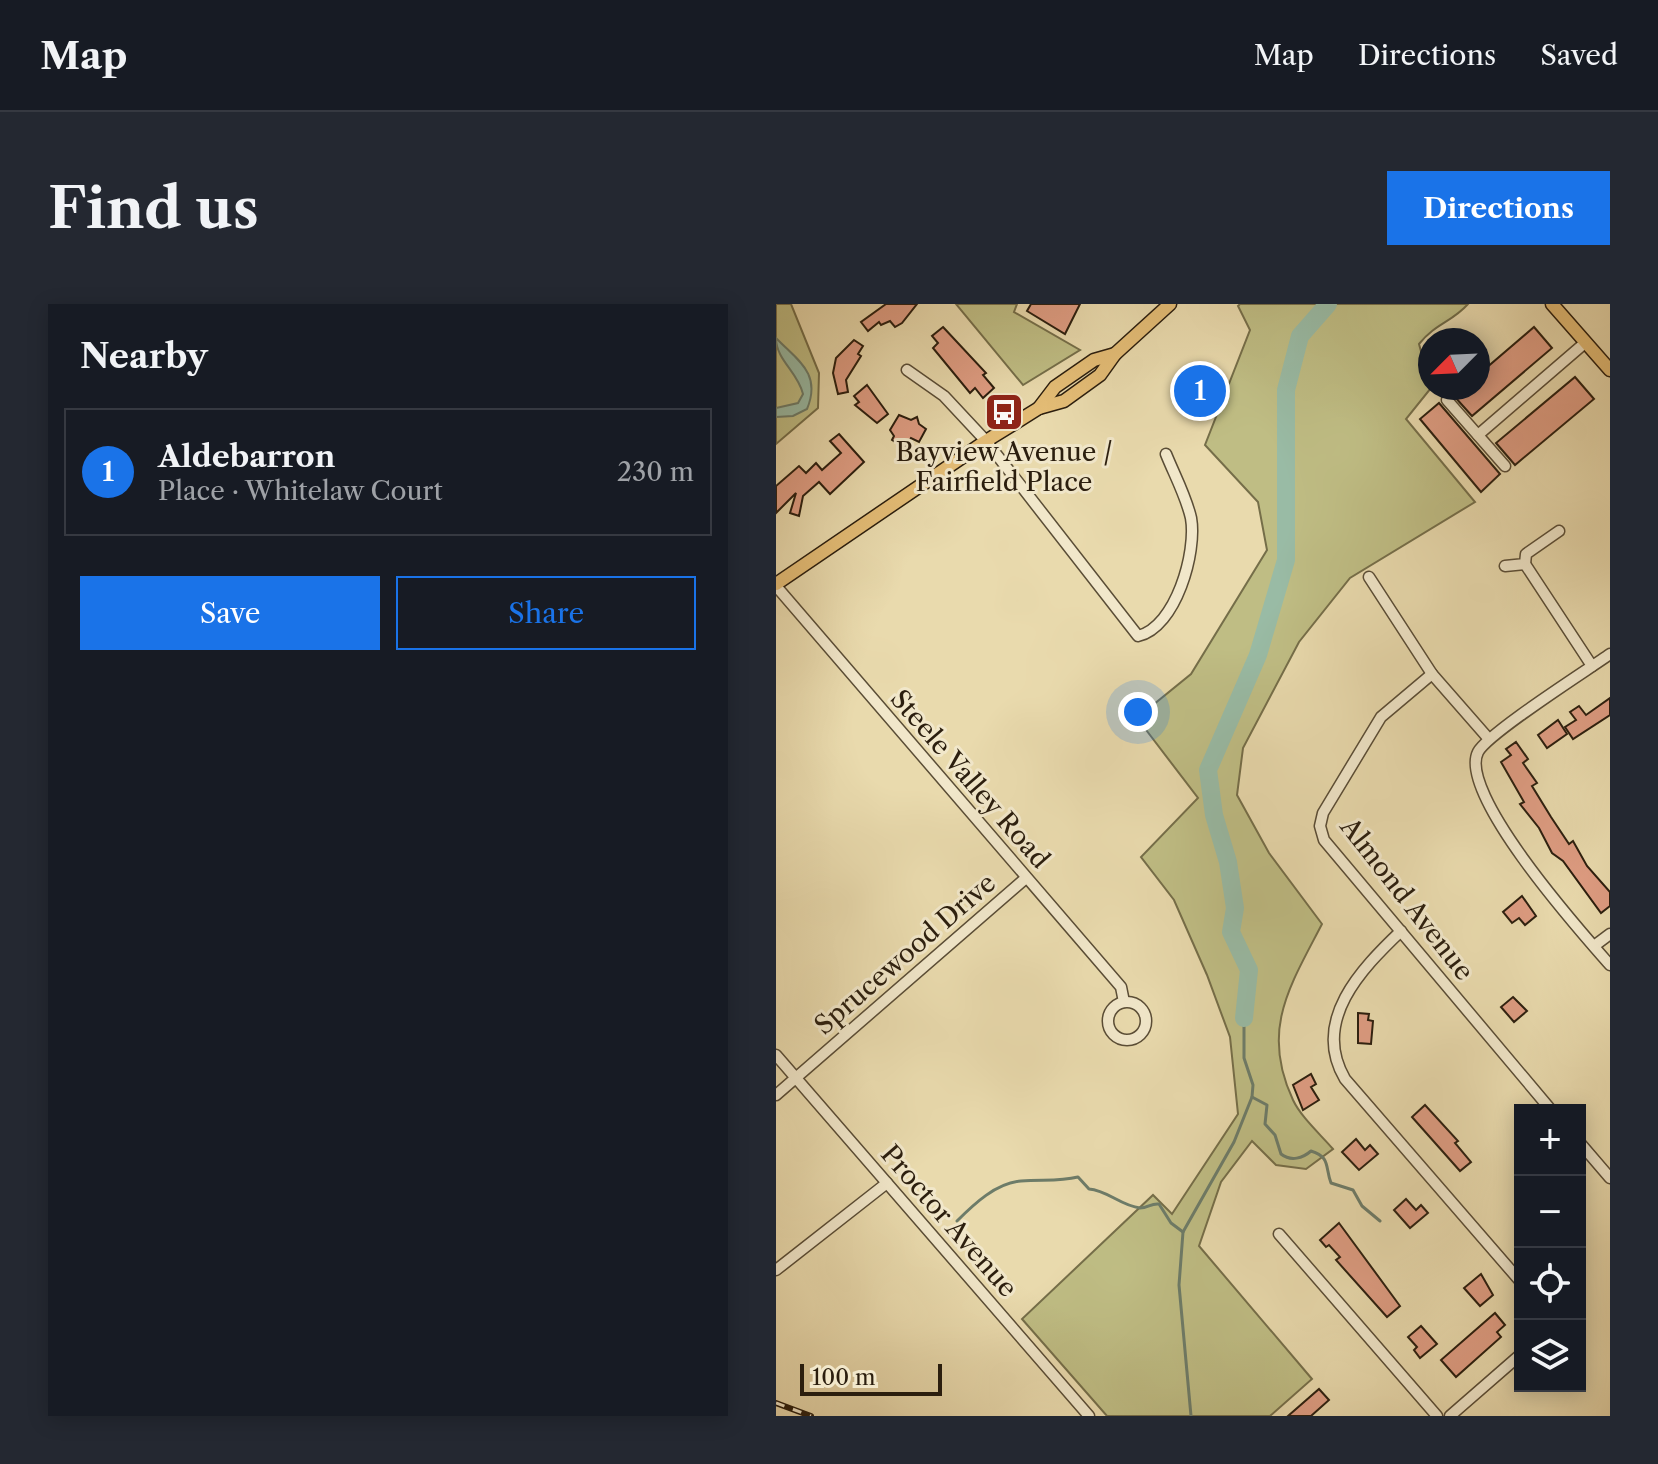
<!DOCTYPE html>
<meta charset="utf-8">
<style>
:root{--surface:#171b24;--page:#242831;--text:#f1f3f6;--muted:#9ea1a6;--line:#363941;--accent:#1a73e8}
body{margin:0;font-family:"Libre Caslon Text",serif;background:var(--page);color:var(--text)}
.controls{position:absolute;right:24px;bottom:24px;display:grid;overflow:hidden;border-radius:0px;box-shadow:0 4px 20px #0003}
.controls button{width:72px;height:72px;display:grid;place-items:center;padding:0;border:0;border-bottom:2px solid var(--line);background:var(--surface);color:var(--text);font:40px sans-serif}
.compass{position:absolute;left:642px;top:24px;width:72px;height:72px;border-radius:50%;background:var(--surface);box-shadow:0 4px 20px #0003;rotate:246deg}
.scale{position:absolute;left:24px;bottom:20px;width:142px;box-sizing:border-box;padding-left:8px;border:4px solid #2b1e0e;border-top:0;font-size:22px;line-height:28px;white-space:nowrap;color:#2b1e0e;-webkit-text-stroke:6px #f1e7ca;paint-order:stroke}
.you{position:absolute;left:362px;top:408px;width:28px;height:28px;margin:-20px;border:6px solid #fff;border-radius:50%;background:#1a73e8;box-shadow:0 0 0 12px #1a73e833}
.badge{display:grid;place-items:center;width:52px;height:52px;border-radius:50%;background:var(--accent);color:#fff;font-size:26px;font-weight:700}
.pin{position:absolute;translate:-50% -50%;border:4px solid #fff;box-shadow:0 2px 8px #0006}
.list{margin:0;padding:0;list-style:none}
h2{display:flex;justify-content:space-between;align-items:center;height:104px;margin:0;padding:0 32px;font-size:34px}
h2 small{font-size:26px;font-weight:400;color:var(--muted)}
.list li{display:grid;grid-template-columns:52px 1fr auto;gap:24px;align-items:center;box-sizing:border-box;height:128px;margin:0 16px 16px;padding:0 16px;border:2px solid var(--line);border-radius:0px}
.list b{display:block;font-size:30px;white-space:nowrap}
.list p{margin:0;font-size:26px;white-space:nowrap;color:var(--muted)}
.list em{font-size:26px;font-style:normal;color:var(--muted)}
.actions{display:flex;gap:16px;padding:24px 32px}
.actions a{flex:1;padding:18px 0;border:2px solid var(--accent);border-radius:0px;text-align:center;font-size:28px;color:var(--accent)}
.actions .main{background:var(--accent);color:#fff}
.icon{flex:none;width:44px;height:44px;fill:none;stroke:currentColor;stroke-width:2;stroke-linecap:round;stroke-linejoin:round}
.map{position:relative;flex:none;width:834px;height:1112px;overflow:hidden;border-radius:0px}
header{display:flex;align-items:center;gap:48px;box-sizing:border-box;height:112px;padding:0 40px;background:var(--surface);border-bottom:2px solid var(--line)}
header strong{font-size:38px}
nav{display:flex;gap:44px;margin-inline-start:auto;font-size:28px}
.intro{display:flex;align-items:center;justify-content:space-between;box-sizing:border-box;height:192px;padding:0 48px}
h1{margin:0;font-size:56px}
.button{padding:20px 36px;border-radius:0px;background:var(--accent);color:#fff;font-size:28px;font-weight:700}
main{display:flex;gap:48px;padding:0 48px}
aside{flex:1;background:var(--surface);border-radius:0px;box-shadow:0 4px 20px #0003}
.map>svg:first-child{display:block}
</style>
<header>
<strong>Map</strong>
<nav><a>Map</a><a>Directions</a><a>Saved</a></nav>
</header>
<div class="intro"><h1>Find us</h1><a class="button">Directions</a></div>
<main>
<aside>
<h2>Nearby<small></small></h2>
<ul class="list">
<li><span class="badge">1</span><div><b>Aldebarron</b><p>Place · Whitelaw Court</p></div><em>230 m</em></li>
</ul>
<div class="actions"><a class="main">Save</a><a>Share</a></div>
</aside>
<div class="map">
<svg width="834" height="1112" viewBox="0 0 834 1112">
<rect width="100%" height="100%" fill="#e9daad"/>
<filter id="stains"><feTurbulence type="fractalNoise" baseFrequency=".0025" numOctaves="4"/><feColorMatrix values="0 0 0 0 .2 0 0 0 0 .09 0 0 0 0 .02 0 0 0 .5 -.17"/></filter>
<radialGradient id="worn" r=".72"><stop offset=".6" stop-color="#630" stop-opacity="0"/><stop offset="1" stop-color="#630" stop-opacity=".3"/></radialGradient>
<!-- green -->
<g fill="#bfbd84" stroke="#756e49" stroke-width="2">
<polygon points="0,0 15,0 43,69 42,104 0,140"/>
<polygon points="180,0 241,0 238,8 304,46 247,81"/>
<path d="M464 0H692C676 18 660 19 643 40L655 84 630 115 699 198 574 274 523 338 467 444 461 491 493 549 546 620C514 682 484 726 517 796 525 813 544 830 557 845L530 865 500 861 476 837 445 878 423 942 536 1075 494 1112H331L246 1015 377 891 396 910 462 810 454 733 431 671 398 596 365 553 422 494 361 414 415 370 491 246 482 198 429 141 474 26 462 2Z"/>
</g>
<!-- water -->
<path fill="#99bba5" stroke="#6d7c69" stroke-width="2" d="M0 34C21 56 46 69 31 105L17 112 0 113V104L22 99 27 90C22 68 0 56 0 34Z"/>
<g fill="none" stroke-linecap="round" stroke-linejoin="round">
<!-- stream -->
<g stroke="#6d7c69" stroke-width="3">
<path d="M468 714V754L477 781 476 793 491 801 489 820 499 831 505 850C515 858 527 854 535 847 555 853 549 864 555 879L577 886 586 902 604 917"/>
<path d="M181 917C198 900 220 879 245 877 265 875 282 878 302 873L313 885C331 886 345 902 364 904 372 904 375 899 383 900L395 919 407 928"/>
<polyline points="415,1112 403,981 407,928 458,838 476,793"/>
</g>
<!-- river -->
<polyline stroke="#99bba5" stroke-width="18" points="468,714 473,666 455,628 459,604 452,558 438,511 432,466 482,351 510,256 510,86 524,32 552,0"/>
</g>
<!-- building -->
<g fill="#df9d83" stroke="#2b1e0e" stroke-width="2">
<polygon points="110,0 141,0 126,19 119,23 114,17 105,21 103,18 92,27 85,18"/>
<polygon points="255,0 304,0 289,30 251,7"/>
<polygon points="167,23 210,69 207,71 218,84 207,94 199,84 194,89 157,44 162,39 156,32"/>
<polygon points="758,23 776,44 696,112 678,92 687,84 702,84 702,71"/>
<polygon points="78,36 87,42 82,50 85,52 70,76 72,88 62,90 57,69 60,54"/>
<polygon points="799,73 818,95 739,161 720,139"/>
<polygon points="423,74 439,81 432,86 427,101 421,99 417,108 409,105"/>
<polygon points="91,81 112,110 101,119 79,101 83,98 78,92"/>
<polygon points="663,99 724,170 705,188 644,115"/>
<polygon points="123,111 135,116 141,113 143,120 150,125 143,138 135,134 129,144 116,136 118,132 114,126"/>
<polygon points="63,130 88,158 54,190 43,178 27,192 23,212 14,209 20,189 0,209 0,182 23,162 30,169 40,159 46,166 65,149 54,137"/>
<polygon points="834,394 834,411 797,435 789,423 800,416 794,408 803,402 810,411"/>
<polygon points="782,416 791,430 771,444 762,431"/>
<polygon points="740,438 752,455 747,459 761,479 756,482 775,513 793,540 797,537 811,562 834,588 834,602 825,609 787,557 776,549 763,524 744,500 748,498 725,458 735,451 730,445"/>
<polygon points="746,592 760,612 749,621 743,614 736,619 727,608"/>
<polygon points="737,693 751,707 738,718 725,703"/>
<polygon points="582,709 593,710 592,716 597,717 595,740 582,739"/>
<polygon points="535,770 540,780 535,783 543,796 527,806 517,781"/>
<polygon points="649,801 682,837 679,839 695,858 684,867 636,813"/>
<polygon points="580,835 589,846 594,841 602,850 583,866 566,848"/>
<polygon points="630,895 640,906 645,901 652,909 634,924 618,906"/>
<polygon points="563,919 624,1002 611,1013 560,956 564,953 553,941 550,943 544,936"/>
<polygon points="705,970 717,991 704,1002 688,984"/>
<polygon points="719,1009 729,1021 721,1028 725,1033 680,1073 665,1056"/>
<polygon points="645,1022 661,1040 644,1054 638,1046 641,1043 632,1033"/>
<polygon points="543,1085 553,1096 535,1112 512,1112"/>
</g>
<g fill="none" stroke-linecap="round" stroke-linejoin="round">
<defs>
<g id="minor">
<path d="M131 66 168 92 210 137 362 332C400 323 421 248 415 214 410 192 398 170 390 150"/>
<polyline points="671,96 729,162"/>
<polyline points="702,131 810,38"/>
<polyline points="749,260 816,362"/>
<polyline points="729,262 749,260 750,250 783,227"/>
<polyline points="593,273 656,370 712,434"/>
<polyline points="0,282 345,683 348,698"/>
<path d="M834 350C810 367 712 429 702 448 681 489 805 628 834 661"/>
<polyline points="656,370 605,413 547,509 544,522 548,536 775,806"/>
<path d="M625 627C585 665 535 717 569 775L744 977"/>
<polyline points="818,642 834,630"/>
<circle cx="351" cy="717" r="19"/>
<polyline points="0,751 313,1112"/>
<polyline points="0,791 250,574"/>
<polyline points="804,839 834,874"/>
<polyline points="503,930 661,1112"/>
<polyline points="0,966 111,879"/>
<polyline points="674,1112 744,1051"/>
</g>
<g id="major">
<polyline points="776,0 834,66"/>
<polyline points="263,104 279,83 318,56 339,50"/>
<polyline points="0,280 210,137 263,104 288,97 324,71 339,50 394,0"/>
</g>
</defs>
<!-- minor casing -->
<use href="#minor" stroke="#5a4d36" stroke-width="13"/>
<!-- major casing -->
<use href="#major" stroke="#2b1e0e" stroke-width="15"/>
<!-- minor -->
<use href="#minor" stroke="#f1e7ca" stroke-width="10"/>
<!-- major -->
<use href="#major" stroke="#e4bd76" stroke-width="12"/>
<defs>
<polyline id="rail" points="0,1099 35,1112"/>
</defs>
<!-- rail casing -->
<use href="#rail" stroke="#2b1e0e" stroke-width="6"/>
<!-- rail -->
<use href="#rail" stroke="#f1e7ca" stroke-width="3" stroke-dasharray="9" stroke-linecap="butt"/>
</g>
<!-- icons -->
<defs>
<symbol id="bus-square" viewBox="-11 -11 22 22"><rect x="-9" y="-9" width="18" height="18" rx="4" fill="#8f2418" stroke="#f1e7ca"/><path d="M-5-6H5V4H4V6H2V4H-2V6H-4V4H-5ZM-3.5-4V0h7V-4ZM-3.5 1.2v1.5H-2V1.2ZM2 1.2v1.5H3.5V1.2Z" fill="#fff"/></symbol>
</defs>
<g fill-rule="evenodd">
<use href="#bus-square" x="206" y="86" width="44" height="44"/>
</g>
<g text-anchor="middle" stroke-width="6" stroke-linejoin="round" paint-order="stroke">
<!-- poi labels -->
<g font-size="26" fill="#2b1e0e" stroke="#f1e7ca">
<text x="228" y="157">Bayview Avenue /<tspan x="228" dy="30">Fairfield Place</tspan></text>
</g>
<!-- street labels -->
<g font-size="26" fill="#2b1e0e" stroke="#f1e7ca">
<text transform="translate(194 475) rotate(49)" y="9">Steele Valley Road</text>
<text transform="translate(631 595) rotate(52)" y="9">Almond Avenue</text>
<text transform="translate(129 650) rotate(-41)" y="9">Sprucewood Drive</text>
<text transform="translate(173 917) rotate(49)" y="9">Proctor Avenue</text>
</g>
</g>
<rect width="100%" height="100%" filter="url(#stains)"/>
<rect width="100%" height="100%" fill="url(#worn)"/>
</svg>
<div class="controls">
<button>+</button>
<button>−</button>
<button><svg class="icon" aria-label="locate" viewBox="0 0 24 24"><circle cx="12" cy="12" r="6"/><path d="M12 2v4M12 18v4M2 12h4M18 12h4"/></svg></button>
<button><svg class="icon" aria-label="layers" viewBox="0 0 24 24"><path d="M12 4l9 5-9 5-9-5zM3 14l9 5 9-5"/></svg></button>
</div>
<svg class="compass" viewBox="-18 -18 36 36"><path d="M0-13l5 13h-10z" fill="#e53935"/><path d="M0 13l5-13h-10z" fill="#9ea1a6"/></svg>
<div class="scale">100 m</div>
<div class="you"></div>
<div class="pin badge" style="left:424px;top:87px">1</div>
</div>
</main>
